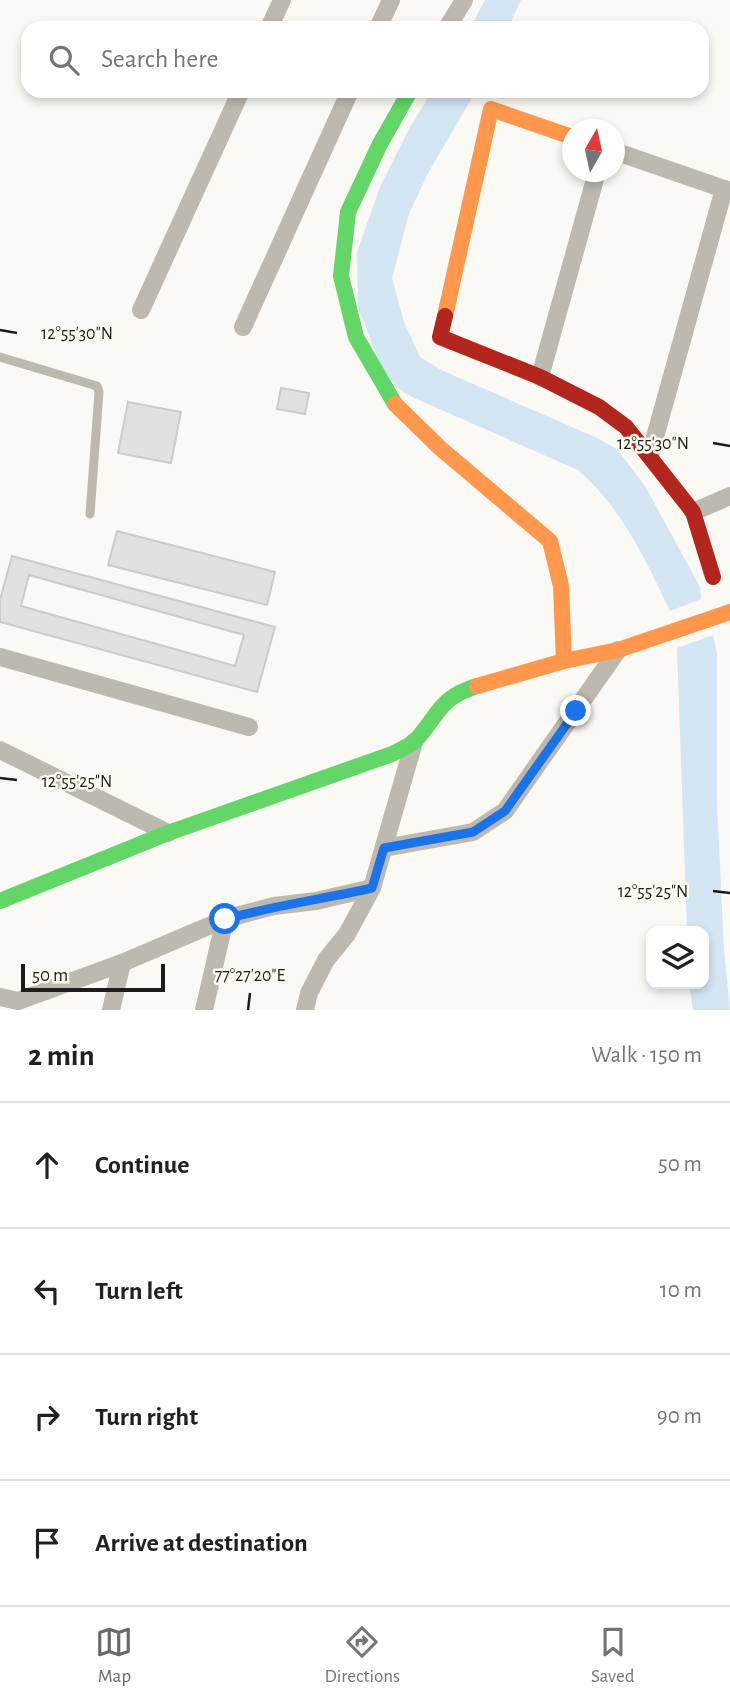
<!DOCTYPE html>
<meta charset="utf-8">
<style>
:root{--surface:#fff;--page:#f2f2f2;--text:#202124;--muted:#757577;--line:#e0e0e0;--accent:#6b6965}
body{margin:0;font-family:"Alegreya Sans",sans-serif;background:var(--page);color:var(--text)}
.controls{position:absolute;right:21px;bottom:21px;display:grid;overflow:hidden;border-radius:14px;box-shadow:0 4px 10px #0003}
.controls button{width:63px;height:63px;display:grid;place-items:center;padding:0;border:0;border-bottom:2px solid var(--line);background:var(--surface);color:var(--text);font:35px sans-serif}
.compass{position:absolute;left:562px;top:119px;width:63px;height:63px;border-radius:50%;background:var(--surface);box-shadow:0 4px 10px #0003;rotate:9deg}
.scale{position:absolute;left:21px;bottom:18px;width:144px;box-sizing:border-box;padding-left:7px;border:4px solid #1e1c18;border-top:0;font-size:19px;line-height:24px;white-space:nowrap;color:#1e1c18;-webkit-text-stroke:5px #fefaf0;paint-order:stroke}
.stop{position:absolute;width:21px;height:21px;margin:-16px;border:5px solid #1a73e8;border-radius:50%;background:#fff}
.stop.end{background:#1a73e8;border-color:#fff;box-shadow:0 2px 7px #0008}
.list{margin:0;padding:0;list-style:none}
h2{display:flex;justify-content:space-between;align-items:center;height:91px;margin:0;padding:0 28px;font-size:30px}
h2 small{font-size:23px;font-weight:400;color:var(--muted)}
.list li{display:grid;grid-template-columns:46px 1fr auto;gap:21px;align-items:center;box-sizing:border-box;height:126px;padding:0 28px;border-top:2px solid var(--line)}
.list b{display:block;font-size:26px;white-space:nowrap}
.list em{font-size:23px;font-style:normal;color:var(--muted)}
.icon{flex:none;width:38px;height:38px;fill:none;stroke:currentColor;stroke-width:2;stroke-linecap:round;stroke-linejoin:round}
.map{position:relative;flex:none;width:730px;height:1010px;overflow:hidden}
.search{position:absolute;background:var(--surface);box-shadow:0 4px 10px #0003;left:21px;right:21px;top:21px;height:77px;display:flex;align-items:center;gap:18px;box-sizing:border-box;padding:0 24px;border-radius:21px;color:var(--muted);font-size:26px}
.sheet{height:595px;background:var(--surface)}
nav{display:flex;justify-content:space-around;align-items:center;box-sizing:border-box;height:98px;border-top:2px solid var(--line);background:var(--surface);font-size:19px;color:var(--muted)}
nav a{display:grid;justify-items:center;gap:4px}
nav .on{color:var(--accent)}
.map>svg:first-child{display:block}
</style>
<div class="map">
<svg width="730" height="1010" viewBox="0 0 730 1010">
<rect width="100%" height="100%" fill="#faf9f4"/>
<!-- water -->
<g fill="#d4e5f3">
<polygon points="485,0 521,0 508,28 470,28"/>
<path d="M432 91H476L428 173 409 214 392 278 404 322 420 357 441 370 595 437 617 449 645 486 700 587 701 599 670 611C646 560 621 507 578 470L412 397 396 387 380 364 358 307 357 252 380 187 409 129Z"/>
<polygon points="713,635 717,653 717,802 724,951 730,1010 693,1010 689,984 704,984 704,931 687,931 677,648"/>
</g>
<!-- building -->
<g fill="#e3e1dd" stroke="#cccbc6" stroke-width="2" fill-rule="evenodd">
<polygon points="281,388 309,393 305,414 277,409"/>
<polygon points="128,402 181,412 171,463 118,453"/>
<polygon points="117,531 275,572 267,605 108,565"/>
<path d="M12 556 275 627 257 692 0 622V600ZM29 575 244 635 235 666 21 606Z"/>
</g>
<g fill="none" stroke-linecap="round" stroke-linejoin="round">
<!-- lane -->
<polyline stroke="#beb9af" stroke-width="9" points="0,357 97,386 99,392 90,514"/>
<!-- street -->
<g stroke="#beb9af" stroke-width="18">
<polyline points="269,28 282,0"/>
<polyline points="378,28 391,0"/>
<polyline points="447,28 464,0"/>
<polyline points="614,151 730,191"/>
<polyline points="141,310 241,91"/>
<polyline points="243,327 350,91"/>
<polyline points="540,377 597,172"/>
<polyline points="650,455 724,189"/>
<polyline points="693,512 730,496"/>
<polyline points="0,657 249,727"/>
<polyline points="0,750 168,833"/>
<polyline points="384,848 473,832 505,811 618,650"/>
<polyline points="0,997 18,1001 122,963 225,919 274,906 316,901 372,888"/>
<polyline points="111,1010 122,963"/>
<polyline points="204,1010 225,919"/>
<polyline points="305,1010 309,993 326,960 347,934 372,888 414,742"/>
</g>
<!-- fast -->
<g stroke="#63d668" stroke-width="16">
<polyline points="395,404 356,337 341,276 348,212 380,144 410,91"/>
<path d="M0 901 168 833 392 754C400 750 410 746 416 740 439 714 440 697 477 686"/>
</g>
<!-- slow -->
<g stroke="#ff974d" stroke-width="16">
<polyline points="445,316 491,109 572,137"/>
<polyline points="395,404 440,448 550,541 561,586 564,661"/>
<polyline points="477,686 564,661 618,650 730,612"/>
</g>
<!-- jam -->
<polyline stroke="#b3261e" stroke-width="16" points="445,316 440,337 540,377 599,407 626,427 693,512 713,577"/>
</g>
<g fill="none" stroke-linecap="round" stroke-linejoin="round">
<!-- route -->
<path stroke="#1a73e8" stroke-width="9" d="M225 919C274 906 323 899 372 888L384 848 473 832 505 811 576 711"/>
</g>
<!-- ticks -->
<path fill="none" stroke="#1e1c18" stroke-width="2.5" d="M0 330 17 333M713 443 730 446M0 778 17 780M713 891 730 893M248 1010 250 993"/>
<g font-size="18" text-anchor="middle" fill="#1e1c18" stroke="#fefaf0" stroke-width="5" stroke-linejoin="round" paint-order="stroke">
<text x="77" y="339">12°55'30"N</text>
<text x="653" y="449">12°55'30"N</text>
<text x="77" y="787">12°55'25"N</text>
<text x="653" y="897">12°55'25"N</text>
<text x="250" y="981">77°27'20"E</text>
</g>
</svg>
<div class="controls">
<button><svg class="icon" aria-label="layers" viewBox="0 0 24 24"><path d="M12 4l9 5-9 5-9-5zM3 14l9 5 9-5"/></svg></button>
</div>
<svg class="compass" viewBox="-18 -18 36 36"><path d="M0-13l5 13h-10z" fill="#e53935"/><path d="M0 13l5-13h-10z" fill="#757577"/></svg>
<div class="scale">50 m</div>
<div class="stop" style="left:225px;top:919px"></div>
<div class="stop end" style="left:576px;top:711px"></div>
<div class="search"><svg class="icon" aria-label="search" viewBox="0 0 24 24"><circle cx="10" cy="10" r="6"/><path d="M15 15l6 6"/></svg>Search here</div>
</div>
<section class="sheet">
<h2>2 min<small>Walk · 150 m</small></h2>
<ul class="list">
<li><svg class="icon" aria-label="ahead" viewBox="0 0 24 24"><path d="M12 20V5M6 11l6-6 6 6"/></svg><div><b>Continue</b></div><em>50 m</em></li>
<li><svg class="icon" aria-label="left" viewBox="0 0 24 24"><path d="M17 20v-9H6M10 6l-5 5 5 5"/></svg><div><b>Turn left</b></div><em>10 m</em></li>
<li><svg class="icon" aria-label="right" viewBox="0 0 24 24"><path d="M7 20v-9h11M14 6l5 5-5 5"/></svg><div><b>Turn right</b></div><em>90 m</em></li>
<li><svg class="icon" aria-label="arrive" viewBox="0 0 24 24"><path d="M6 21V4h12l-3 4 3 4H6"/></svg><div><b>Arrive at destination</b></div></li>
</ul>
</section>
<nav>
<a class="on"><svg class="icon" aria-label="map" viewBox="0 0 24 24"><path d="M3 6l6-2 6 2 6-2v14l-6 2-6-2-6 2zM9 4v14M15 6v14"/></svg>Map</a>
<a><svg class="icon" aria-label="directions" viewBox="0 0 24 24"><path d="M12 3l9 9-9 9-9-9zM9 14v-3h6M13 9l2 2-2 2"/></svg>Directions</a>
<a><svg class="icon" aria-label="saved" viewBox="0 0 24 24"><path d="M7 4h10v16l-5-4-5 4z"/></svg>Saved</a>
</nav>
